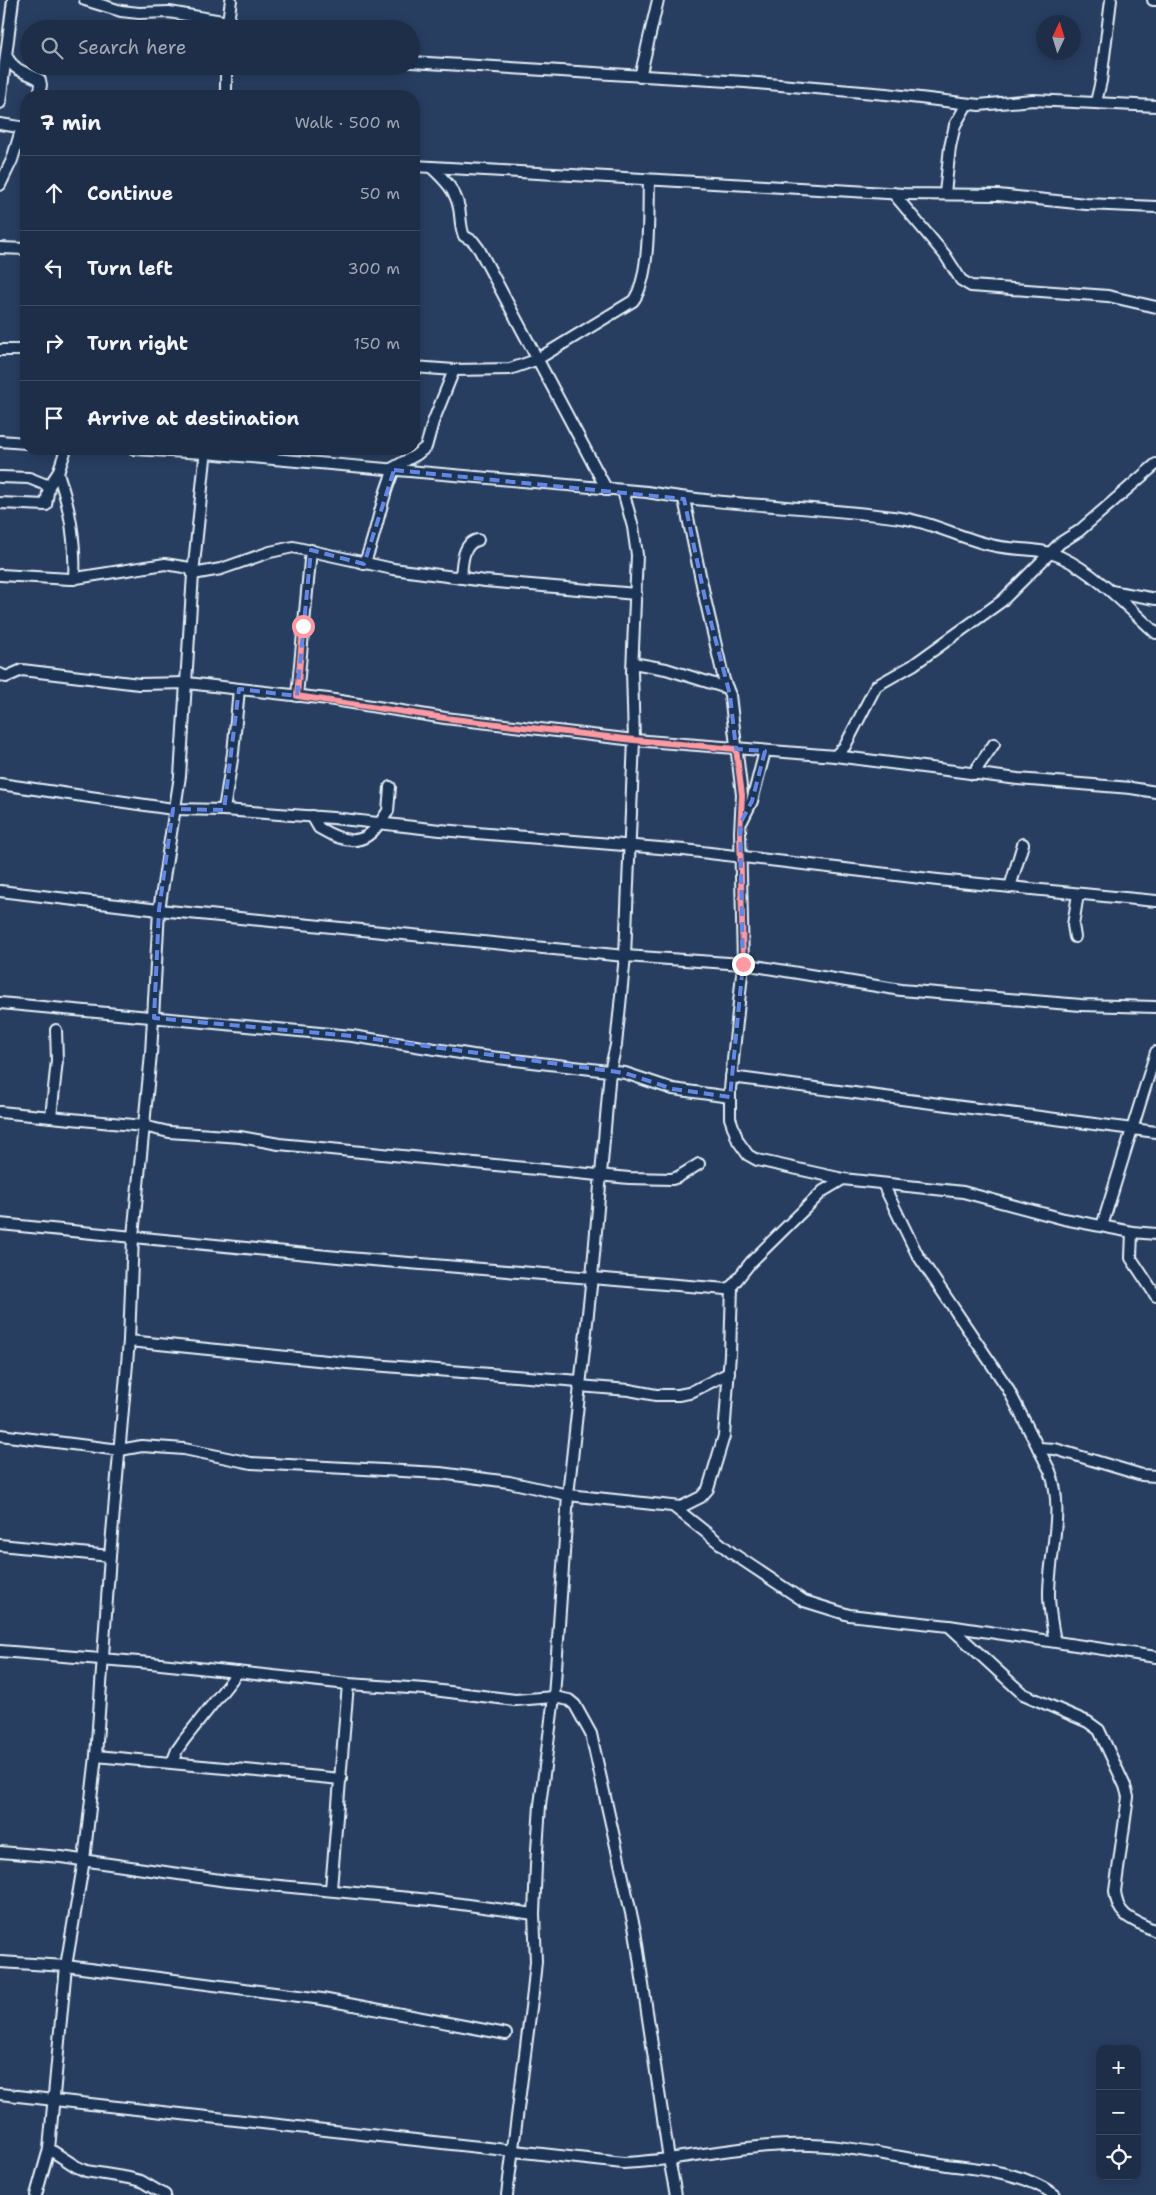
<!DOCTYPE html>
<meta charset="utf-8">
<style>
:root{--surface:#1e2e49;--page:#2b3a53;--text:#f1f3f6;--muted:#a1a8b4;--line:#3c4a61}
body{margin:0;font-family:"Shantell Sans",sans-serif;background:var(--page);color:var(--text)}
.controls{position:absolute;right:15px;bottom:15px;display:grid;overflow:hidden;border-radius:10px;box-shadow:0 2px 12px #0003}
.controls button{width:45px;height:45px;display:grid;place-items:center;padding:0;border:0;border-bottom:1px solid var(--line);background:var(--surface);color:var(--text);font:25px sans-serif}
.compass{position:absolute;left:1036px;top:15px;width:45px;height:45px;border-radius:50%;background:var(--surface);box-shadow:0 2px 12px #0003;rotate:4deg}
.stop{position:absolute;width:15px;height:15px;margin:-11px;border:4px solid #ff9aa2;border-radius:50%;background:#fff}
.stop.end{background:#ff9aa2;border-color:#fff;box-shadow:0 1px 5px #0008}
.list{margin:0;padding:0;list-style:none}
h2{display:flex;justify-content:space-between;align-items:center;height:65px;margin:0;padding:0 20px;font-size:21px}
h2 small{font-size:16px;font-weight:400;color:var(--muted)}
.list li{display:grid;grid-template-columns:32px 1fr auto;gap:15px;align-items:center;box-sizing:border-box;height:75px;padding:0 20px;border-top:1px solid var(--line)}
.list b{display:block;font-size:19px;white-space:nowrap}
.list em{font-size:16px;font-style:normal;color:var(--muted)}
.icon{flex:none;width:28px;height:28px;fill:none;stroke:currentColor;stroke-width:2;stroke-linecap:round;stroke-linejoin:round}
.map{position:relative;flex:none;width:1156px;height:2195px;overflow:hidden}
.search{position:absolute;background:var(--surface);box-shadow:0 2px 12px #0003;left:20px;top:20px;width:400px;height:55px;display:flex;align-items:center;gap:12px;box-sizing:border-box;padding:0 18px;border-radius:28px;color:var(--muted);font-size:19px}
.panel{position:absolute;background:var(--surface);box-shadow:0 2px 12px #0003;left:20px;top:90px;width:400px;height:365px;border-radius:20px}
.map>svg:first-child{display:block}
</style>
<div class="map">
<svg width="1156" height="2195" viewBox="0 0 1156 2195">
<rect width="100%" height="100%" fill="#283e61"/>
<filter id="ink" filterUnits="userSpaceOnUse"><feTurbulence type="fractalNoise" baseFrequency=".02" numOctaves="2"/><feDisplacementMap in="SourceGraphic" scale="10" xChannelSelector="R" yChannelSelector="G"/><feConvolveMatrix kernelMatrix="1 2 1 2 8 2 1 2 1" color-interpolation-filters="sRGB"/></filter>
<g filter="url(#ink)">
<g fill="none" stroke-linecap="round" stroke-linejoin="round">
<defs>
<g id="minor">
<polyline points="85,0 121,11 139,13 169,12 228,22"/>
<polyline points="1153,0 1156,0"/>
<polyline points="227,29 231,0"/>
<path d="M6 55C15 73 26 71 40 80L41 85 39 96"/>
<polyline points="411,62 745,82 886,94 979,105 1033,100 1156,106"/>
<polyline points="640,77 658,0"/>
<polyline points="226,96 226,66"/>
<polyline points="1096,102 1101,81 1111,0"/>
<polyline points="0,103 13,0"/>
<polyline points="0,124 26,128"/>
<polyline points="414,166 904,194 998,195 1086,204 1156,207"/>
<path d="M432 168C444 179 456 191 459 208 461 217 460 227 464 236L473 241 479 249 607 490"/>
<polyline points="0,185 12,160 22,127"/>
<polyline points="893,193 945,255 961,280 971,286 1108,296 1156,307"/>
<polyline points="945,193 950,147 955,125 967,104"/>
<polyline points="0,248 26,249"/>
<polyline points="0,350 26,350"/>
<path d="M414 367 454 370 510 369 536 360 633 301C651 278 648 211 649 180"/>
<polyline points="0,441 26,443"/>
<path d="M133 449 205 453 647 492C733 507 821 506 907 519 936 524 963 539 991 545 1014 551 1040 547 1061 557 1097 574 1127 607 1156 633"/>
<polyline points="389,470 416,455 426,447 433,422 454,370"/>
<path d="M58 473C70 509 76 540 74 579"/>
<polyline points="0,477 29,478 49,486"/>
<polyline points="684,499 706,603 724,680 730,695 742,795 740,832 743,964 730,1089 730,1118 738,1141 748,1155 757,1160 843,1179"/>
<polyline points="0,503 46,505 49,486 58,473 66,449"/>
<path d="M364 564C377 534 380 500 394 470"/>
<polyline points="0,575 70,579 165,564 190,568 193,574 221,569 270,552 293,547 393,569 485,581 636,594"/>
<path d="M461 578C462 565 462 543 478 540"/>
<polyline points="1111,591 1156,599"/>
<polyline points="633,663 666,669 727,688"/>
<polyline points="0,674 6,677 22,670 139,684 187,683 328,699 445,718 634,740 835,756 1018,779 1131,788 1156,792"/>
<polyline points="297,696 311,550"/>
<polyline points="835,756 845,746 876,686 913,665 1002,601 1060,543 1079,531 1156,464"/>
<polyline points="973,774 994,744"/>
<polyline points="0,784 173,809 224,810 333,818 440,830 684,850 938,880 1156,901"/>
<polyline points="224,810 233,753 239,689"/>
<path d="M312 816 319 828C341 841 363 849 379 823"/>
<polyline points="742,821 752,801 765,751"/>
<polyline points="380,823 388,811 390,787"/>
<polyline points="1010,887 1023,844"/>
<polyline points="0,891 159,910 625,956 743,964 901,990 1081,1005 1156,1007"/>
<polyline points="1075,937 1073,925 1078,894"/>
<polyline points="0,1003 352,1036 473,1055 625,1073 673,1089 730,1097"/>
<polyline points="731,1077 1156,1132"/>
<polyline points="0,1112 143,1126 169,1132 240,1137 279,1144 629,1178 672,1179 678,1177 699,1164"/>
<polyline points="51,1117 57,1060 56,1030"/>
<path d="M883 1184 917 1254 1007 1387 1050 1471C1065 1510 1049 1554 1049 1594 1049 1610 1052 1625 1055 1641"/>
<polyline points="0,1224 348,1258 726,1289 732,1286 751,1262 823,1191 843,1179 963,1192 1064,1219 1132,1232 1156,1234"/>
<polyline points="1102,1226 1156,1052"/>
<polyline points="1132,1232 1131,1258 1156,1296"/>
<polyline points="129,1341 347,1363 579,1381"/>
<polyline points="579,1386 629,1390 656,1395 678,1395 689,1393 729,1373"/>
<polyline points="0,1435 120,1450 142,1446 184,1449 251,1463 440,1473 509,1482 568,1495 681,1507 701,1497 708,1489 724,1436 730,1354 732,1286"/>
<polyline points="1038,1448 1055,1449 1142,1475 1156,1476"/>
<path d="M674 1507 732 1553 804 1601 849 1615 949 1626 1023 1694 1088 1722 1099 1730 1125 1786 1128 1797 1115 1891C1117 1918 1135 1921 1156 1931"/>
<polyline points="0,1545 110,1556"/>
<polyline points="949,1626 1156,1657"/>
<polyline points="0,1651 151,1663 348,1684 425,1689 515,1700 554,1697 569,1700 575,1705 591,1734 635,1931 669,2159 676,2195"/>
<polyline points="96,1756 341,1779"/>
<polyline points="172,1763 177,1750 184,1740 238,1672"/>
<polyline points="0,1852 61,1857 227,1881 431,1900 534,1914"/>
<polyline points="331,1889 348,1684"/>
<polyline points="0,1962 66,1966 322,1999 506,2034"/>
<path d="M0 2094 623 2163C678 2161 733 2146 789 2145 842 2143 894 2157 947 2165 986 2170 1022 2172 1055 2195"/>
<polyline points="49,2149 77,2167 86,2171 129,2178 141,2181 165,2195"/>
<polyline points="36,2195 49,2149 66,1966 84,1860 96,1756 110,1556 129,1341 133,1236 151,1054 159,910 180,776 193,574 206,449"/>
<polyline points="507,2195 533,1992 536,1961 534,1914 536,1865 540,1805 554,1697 568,1495 592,1277 610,1071 616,1045 625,956 634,740 632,671 637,555 633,527 623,491"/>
</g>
</defs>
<!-- minor casing -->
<use href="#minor" stroke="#e8f1f8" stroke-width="14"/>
<!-- minor -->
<use href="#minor" stroke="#1d3557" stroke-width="10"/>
</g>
</g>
<g fill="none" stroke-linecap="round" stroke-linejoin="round" filter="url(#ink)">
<!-- route -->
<polyline stroke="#ff9aa2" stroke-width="6" points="303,626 297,696 445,718 634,740 736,749 742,795 740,832 743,964"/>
</g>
<!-- marked area -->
<path fill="none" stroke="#6487e3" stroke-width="4" stroke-dasharray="10 6" stroke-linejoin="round" d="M394 470 684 499 706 603 730 695 736 749 765 751 752 801 740 824 743 964 730 1097 673 1089 625 1073 352 1036 154 1018 159 910 173 809 224 810 239 689 297 696 311 550 364 564Z"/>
</svg>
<div class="controls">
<button>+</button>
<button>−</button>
<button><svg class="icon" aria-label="locate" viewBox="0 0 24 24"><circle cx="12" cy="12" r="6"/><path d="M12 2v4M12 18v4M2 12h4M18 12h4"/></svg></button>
</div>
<svg class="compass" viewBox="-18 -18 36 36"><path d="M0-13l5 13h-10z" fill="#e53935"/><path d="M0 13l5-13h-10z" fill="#a1a8b4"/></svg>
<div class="stop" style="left:303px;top:626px"></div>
<div class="stop end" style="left:743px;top:964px"></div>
<div class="search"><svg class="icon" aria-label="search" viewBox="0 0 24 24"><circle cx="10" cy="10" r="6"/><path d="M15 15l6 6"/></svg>Search here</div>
<section class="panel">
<h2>7 min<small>Walk · 500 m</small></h2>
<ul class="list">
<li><svg class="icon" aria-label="ahead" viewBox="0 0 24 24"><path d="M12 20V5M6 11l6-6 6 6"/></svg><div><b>Continue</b></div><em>50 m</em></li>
<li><svg class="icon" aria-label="left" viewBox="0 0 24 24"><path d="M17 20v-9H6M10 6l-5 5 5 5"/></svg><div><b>Turn left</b></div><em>300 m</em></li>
<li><svg class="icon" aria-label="right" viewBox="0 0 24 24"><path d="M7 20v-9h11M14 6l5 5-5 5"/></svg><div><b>Turn right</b></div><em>150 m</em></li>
<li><svg class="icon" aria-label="arrive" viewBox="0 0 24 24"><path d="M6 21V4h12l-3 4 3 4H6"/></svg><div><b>Arrive at destination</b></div></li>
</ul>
</section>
</div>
